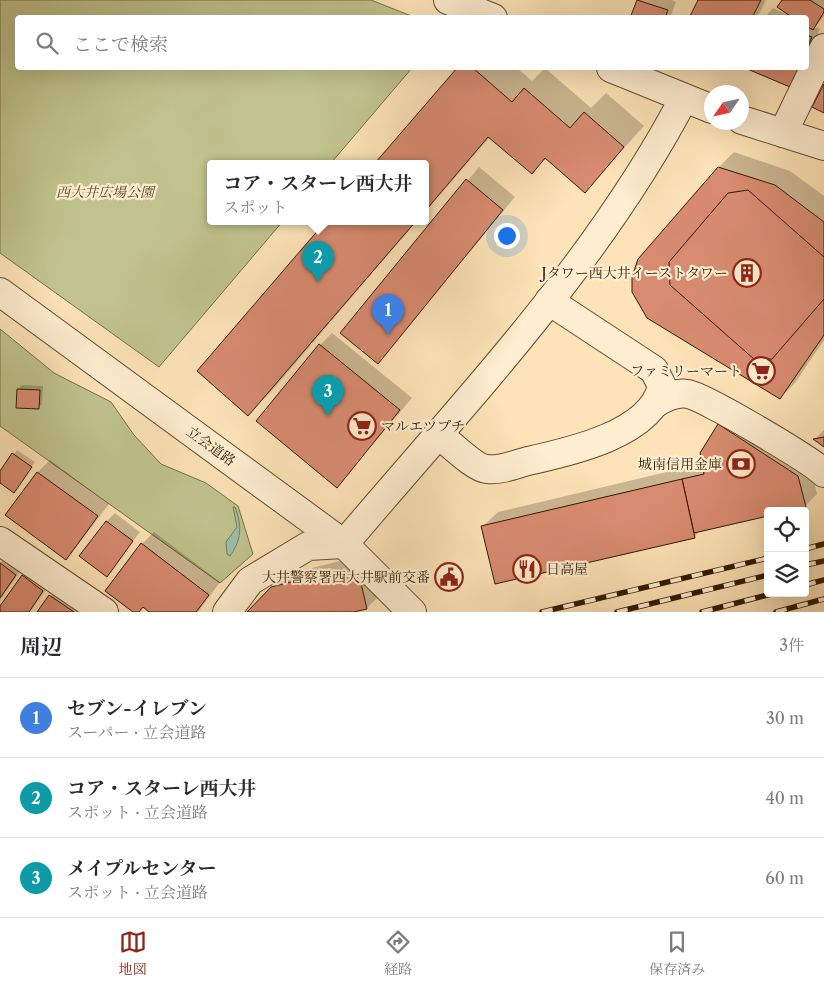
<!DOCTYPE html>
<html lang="ja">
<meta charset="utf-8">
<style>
:root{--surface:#fff;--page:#f7f7f7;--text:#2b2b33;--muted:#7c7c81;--line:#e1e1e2;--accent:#8f2418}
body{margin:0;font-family:"Libre Caslon Text","Noto Serif JP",serif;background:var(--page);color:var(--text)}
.controls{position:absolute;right:15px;bottom:15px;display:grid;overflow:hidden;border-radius:5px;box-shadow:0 5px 20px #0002}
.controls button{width:45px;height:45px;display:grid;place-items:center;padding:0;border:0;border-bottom:1px solid var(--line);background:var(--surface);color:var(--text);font:25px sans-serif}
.compass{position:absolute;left:704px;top:85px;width:45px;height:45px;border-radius:50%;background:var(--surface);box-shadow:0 5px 20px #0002;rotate:236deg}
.you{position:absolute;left:506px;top:235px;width:18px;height:18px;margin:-12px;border:4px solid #fff;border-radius:50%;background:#1a73e8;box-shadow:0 0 0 8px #1a73e833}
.badge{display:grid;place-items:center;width:32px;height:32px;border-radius:50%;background:var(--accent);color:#fff;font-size:16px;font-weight:700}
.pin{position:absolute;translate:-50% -41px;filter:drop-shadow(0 1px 2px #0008)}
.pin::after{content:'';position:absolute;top:26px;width:18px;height:15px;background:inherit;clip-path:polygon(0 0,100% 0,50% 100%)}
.popup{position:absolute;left:207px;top:160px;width:222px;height:65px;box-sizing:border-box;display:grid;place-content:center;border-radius:5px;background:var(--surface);filter:drop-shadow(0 1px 4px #0005);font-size:16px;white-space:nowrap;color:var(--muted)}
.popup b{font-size:19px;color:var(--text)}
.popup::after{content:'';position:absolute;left:50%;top:100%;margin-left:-10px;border:10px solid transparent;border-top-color:var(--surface)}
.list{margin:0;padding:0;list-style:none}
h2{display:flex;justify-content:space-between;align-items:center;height:65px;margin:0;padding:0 20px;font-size:21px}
h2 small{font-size:16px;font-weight:400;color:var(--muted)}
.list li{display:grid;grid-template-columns:32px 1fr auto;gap:15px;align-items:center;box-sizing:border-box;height:80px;padding:0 20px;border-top:1px solid var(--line)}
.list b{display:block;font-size:19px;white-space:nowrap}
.list p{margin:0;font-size:16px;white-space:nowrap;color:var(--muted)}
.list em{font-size:16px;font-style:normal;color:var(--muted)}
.icon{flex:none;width:28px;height:28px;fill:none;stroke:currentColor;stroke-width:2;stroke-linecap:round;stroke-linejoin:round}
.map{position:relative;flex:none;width:824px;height:612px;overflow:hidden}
.search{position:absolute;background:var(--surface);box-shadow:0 5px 20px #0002;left:15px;right:15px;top:15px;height:55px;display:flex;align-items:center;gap:12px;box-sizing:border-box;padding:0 18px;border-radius:5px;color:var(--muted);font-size:19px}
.sheet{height:305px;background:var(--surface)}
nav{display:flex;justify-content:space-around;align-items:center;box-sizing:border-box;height:70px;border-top:1px solid var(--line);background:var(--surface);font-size:14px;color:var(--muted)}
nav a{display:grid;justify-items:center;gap:2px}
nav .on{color:var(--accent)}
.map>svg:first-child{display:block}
</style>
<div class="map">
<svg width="824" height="612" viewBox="0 0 824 612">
<rect width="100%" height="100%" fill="#fde3b7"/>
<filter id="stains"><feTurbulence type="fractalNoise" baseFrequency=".004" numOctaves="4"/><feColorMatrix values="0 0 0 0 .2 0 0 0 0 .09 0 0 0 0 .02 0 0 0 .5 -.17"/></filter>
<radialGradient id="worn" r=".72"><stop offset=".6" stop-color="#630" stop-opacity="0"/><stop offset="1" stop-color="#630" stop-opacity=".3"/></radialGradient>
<!-- green -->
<g fill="#c0c38d" stroke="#786e46">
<polygon points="0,0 371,0 414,17 18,18 18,68 412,68 331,163 210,163 210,221 283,221 159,367 0,253"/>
<polygon points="0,329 54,373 111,402 134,435 161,464 206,483 238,506 253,554 220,583 0,426"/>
</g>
<!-- water -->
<path fill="#9fbeac" stroke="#737c67" d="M233 507H235C242 526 242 539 230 556L227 554 226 542 237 527Z"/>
<!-- shadow -->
<g fill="#0003">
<polygon points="638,0 672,0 676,2 670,18 631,18"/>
<polygon points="699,0 766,0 757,18 691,18"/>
<polygon points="783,0 824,0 824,16 815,27 820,29 806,58 806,18 764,18 773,8 786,14"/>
<polygon points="459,68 517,68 532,81 545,68 591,108 606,93 644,126 585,191 546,158 532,172 490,137 426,211 426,163 377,163"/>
<polygon points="748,68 803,68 790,86"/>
<polygon points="734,152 790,171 824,196 824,340 795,383 780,398 719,167"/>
<polygon points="479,167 515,197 378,362 342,332"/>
<polygon points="327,221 417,221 269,394 248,414 198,371"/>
<polygon points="332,333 412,398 337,486 320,345"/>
<polygon points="22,385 43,386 42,404 38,408 18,389"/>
<polygon points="731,412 810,464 817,494 805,506 768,511 701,530 695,536 496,583 483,526 498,512 696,465 697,467 704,466 701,453 719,424"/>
<polygon points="824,430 824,446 815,439"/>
<polygon points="17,450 35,462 14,491 0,481 0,473"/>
<polygon points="50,460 109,504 77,546 65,558 7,515 38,472"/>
<polygon points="115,513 140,532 107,575 106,522"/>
<polygon points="154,532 220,582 198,612 151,612 144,606 139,612 135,612 142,544"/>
<polygon points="8,555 24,566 0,600 0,563"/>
<polygon points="356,557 379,596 367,608 349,612 249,612 284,575"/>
<polygon points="31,568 51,582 30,612 0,612 0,608"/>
<polygon points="58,587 86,612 38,612"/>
</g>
<!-- building -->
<g fill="#d88b70" stroke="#301a00">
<polygon points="637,0 668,10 665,18 630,18"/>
<polygon points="698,0 761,0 752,18 689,18"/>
<polygon points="782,0 810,0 824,9 824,12 813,30 806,26 806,18 793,18 777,7"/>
<polygon points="806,35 812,37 806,50"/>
<polygon points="457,68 473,68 512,102 524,88 570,128 584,112 624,147 585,193 545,158 532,174 488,137 426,210 426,163 375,163"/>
<polygon points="745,68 799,68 790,87"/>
<polygon points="824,84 824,113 812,107"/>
<polygon points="718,167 775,185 824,222 824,335 780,399 647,318 632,292 632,277 638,259"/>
<polygon points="466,179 503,210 378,364 340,333"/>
<polygon points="748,190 824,257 824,299 772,359 755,360 670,285 669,262 728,193"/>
<polygon points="326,221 416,221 248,416 197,371"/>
<polygon points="319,344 400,410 337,488 256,421"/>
<polygon points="17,389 40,390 39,409 16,408"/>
<polygon points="718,424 798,476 806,507 791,511 768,511 768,516 694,533 682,479 704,474 700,453"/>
<polygon points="824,437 824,447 813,439"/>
<polygon points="12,453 32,467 14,493 0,483 0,471"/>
<polygon points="37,472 98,516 66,560 5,515"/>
<polygon points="682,479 695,538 495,584 481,526"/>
<polygon points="106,521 133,541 107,577 79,556"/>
<polygon points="141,543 209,595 196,612 149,612 143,607 139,612 133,612 105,591"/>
<polygon points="0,563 16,575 0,598"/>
<polygon points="344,569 361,583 367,609 354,612 247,612 271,587"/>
<polygon points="22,575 43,591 29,612 0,612 0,606"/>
<polygon points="49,595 74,612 37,612"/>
</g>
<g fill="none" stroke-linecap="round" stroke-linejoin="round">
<defs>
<g id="minor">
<polyline points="783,133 824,48"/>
<path d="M656 403C666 397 676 392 688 394 705 397 811 460 824 473"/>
<polyline points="0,541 104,612"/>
<polyline points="227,612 250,581 308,546 344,544"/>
</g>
<g id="tertiary">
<polyline points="448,0 493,18"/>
<polyline points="611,68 712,109"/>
<polyline points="742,120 824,146"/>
<polyline points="0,292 344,544 412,612"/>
<path d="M438 434C449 442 474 468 487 469 500 471 516 464 528 461 569 452 652 434 662 386L654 370 549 301"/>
<path d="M344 544C464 402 597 264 684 98"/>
</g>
</defs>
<!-- minor casing -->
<use href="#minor" stroke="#634c2e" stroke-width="30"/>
<!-- tertiary casing -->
<use href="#tertiary" stroke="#634c2e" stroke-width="30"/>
<!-- minor -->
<use href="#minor" stroke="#feedd0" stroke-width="28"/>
<!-- tertiary -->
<use href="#tertiary" stroke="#feedd0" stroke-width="28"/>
<defs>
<g id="rail">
<polyline points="805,549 824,544"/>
<polyline points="805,565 824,561"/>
<polyline points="805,585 824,580"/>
<polyline points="542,612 768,558"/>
<polyline points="617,612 768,575"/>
<polyline points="702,612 775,593"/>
<polyline points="776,612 824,599"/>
</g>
</defs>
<!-- rail casing -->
<use href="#rail" stroke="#301a00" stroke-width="5.5"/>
<!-- rail -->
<use href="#rail" stroke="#feedd0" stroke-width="4" stroke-dasharray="11" stroke-linecap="butt"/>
</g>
<!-- icons -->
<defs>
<symbol id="building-ring" viewBox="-11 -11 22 22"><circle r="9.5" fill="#feedd0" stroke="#8f2418" stroke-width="1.5"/><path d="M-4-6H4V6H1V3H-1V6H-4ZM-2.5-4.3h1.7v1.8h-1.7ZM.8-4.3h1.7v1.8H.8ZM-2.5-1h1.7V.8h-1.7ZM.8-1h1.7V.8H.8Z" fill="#8f2418"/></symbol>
<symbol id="supermarket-ring" viewBox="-11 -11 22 22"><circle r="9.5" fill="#feedd0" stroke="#8f2418" stroke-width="1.5"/><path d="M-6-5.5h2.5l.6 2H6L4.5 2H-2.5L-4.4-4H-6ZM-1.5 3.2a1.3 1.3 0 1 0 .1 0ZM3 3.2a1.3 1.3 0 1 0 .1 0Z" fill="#8f2418"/></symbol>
<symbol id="bank-ring" viewBox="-11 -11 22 22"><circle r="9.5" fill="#feedd0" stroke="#8f2418" stroke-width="1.5"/><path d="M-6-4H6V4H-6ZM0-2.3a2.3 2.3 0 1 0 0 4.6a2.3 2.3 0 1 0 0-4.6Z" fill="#8f2418"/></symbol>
<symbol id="restaurant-ring" viewBox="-11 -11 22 22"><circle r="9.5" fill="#feedd0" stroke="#8f2418" stroke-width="1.5"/><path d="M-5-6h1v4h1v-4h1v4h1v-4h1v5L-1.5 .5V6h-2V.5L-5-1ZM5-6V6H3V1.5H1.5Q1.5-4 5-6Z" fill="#8f2418"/></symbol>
<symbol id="civic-ring" viewBox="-11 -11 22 22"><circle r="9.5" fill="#feedd0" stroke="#8f2418" stroke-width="1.5"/><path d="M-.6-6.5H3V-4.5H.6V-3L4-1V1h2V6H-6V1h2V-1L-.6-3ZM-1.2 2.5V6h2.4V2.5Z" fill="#8f2418"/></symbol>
</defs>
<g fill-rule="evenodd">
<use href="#building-ring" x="731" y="257" width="32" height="32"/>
<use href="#supermarket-ring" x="745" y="355" width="32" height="32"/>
<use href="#supermarket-ring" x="346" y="410" width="32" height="32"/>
<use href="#bank-ring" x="725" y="448" width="32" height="32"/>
<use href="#restaurant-ring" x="511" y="553" width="32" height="32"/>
<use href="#civic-ring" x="433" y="561" width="32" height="32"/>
</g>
<g text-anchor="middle" stroke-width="4.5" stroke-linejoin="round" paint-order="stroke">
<!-- park labels -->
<g font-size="14" font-style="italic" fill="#5b4d2a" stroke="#feedd0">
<text x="105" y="197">西大井広場公園</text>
</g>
<!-- poi labels -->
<g font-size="14" fill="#301a00" stroke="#feedd0" text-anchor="end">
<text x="728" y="278">Jタワー西大井イーストタワー</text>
<text x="742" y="376">ファミリーマート</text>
<text x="381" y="431" text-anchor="start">マルエツプチ</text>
<text x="722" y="469">城南信用金庫</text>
<text x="546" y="574" text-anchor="start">日高屋</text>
<text x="430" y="582">大井警察署西大井駅前交番</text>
</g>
<!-- street labels -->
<g font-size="14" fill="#301a00" stroke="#feedd0">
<text transform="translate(211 446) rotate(36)" y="5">立会道路</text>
</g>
</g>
<rect width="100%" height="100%" filter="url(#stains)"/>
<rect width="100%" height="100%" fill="url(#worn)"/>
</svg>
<div class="controls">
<button><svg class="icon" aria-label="locate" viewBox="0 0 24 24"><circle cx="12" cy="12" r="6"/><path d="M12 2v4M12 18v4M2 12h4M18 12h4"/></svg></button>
<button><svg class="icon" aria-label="layers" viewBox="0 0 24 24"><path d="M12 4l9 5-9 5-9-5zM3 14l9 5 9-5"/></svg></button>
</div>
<svg class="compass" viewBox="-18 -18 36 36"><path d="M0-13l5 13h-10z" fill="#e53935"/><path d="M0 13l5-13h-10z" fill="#7c7c81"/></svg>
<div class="you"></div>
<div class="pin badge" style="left:388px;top:335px;background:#3f7fe0">1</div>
<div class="pin badge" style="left:318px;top:282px;background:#0f9aa8">2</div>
<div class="popup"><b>コア・スターレ西大井</b>スポット</div>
<div class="pin badge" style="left:328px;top:416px;background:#0f9aa8">3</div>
<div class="search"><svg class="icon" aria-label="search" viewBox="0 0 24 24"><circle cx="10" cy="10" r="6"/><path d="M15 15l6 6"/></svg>ここで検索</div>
</div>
<section class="sheet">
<h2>周辺<small>3件</small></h2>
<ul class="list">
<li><span class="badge" style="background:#3f7fe0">1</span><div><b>セブン-イレブン</b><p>スーパー · 立会道路</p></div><em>30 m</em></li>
<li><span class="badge" style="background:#0f9aa8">2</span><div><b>コア・スターレ西大井</b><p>スポット · 立会道路</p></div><em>40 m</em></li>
<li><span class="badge" style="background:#0f9aa8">3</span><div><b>メイプルセンター</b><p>スポット · 立会道路</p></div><em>60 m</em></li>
</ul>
</section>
<nav>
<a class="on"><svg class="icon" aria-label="map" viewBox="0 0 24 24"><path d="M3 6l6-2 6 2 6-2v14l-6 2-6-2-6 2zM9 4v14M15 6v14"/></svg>地図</a>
<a><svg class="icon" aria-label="directions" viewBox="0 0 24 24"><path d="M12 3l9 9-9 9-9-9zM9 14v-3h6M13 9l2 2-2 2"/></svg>経路</a>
<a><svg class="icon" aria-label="saved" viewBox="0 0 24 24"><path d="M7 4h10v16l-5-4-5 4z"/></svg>保存済み</a>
</nav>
